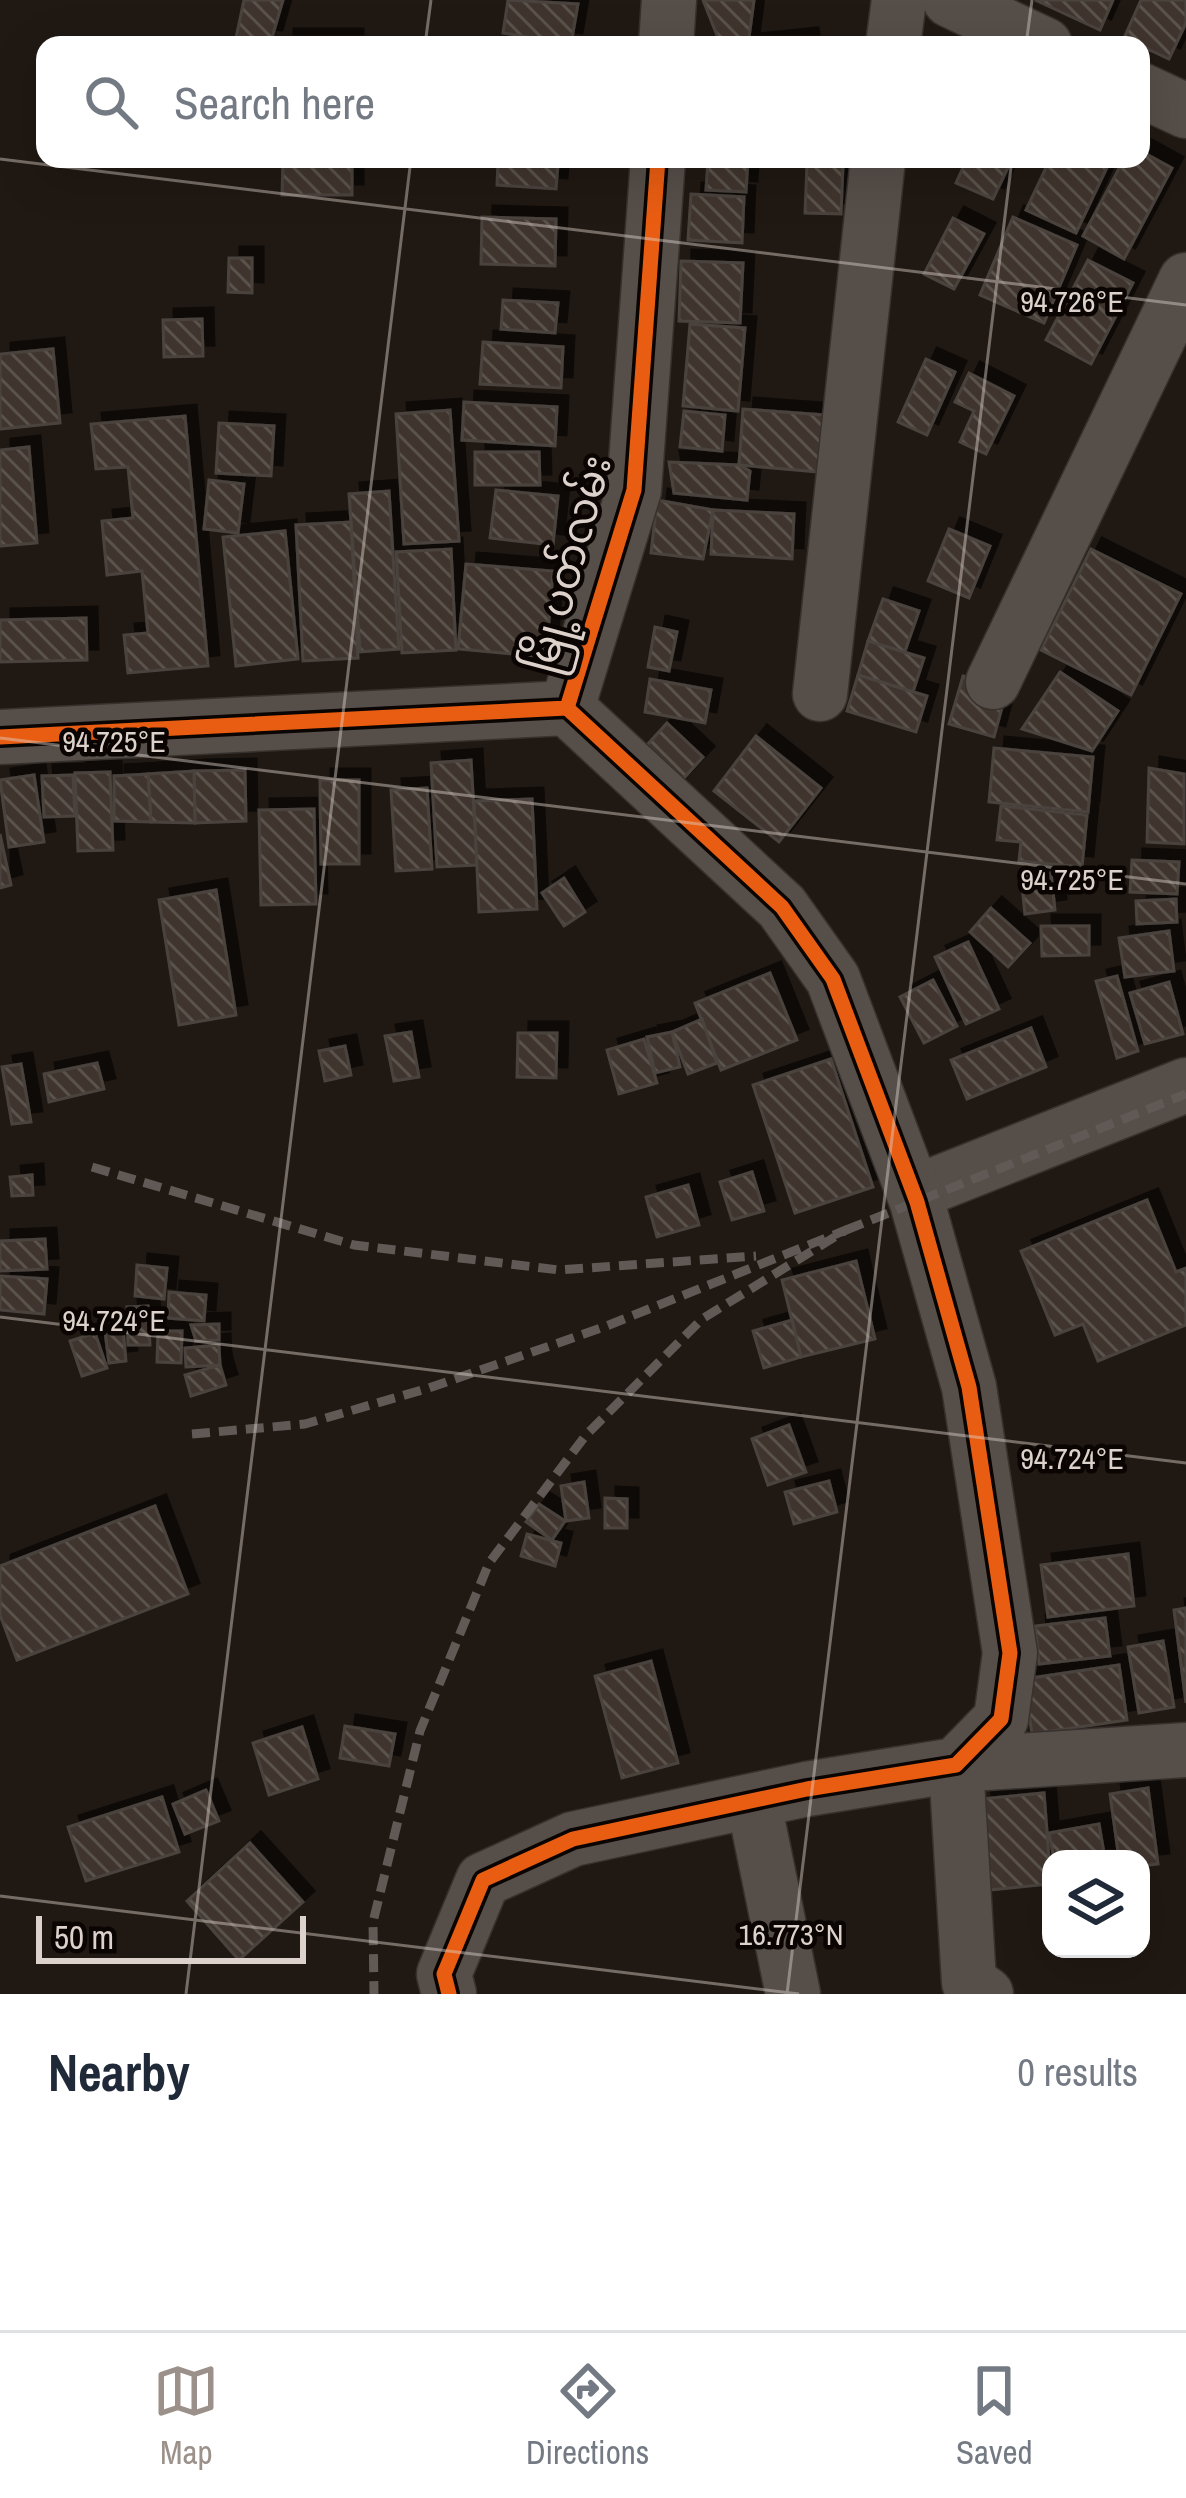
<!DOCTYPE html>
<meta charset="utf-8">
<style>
:root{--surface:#fff;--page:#f6f6f7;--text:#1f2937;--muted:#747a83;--line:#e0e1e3;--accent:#9b918a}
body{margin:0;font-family:"Archivo Narrow","Noto Sans Myanmar",sans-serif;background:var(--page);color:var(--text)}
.controls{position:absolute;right:36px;bottom:36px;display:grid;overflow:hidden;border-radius:24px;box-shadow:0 12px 48px #0002}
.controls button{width:108px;height:108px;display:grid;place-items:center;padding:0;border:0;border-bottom:3px solid var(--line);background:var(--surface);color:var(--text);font:60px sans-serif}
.scale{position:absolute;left:36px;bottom:30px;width:270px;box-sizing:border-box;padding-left:12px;border:6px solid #ddd2cb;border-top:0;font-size:33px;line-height:42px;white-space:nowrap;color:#ddd2cb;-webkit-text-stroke:9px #0a0502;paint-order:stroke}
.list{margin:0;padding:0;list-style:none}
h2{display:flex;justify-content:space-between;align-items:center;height:156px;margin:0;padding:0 48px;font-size:51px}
h2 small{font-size:39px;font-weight:400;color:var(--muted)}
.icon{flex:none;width:66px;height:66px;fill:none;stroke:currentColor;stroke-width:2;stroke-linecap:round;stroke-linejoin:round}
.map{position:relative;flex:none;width:1186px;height:1994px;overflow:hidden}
.search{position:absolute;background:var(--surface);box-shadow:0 12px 48px #0002;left:36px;right:36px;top:36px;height:132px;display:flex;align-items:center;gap:30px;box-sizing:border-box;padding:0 42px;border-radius:24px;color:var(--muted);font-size:45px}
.sheet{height:336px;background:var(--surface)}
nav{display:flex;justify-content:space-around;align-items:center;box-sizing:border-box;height:168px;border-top:3px solid var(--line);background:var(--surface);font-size:33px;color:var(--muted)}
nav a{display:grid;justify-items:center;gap:6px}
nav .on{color:var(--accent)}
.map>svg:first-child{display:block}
</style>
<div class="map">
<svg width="1186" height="1994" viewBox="0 0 1186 1994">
<defs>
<pattern id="building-back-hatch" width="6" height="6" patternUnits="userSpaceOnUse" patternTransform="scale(3)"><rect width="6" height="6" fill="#3f362f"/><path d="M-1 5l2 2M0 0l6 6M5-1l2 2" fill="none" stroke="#5a524c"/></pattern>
<filter id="shadow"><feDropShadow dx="11" dy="-11" stdDeviation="0" flood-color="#0009"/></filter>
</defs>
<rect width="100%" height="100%" fill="#201812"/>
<!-- building -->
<g fill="url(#building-back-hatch)" stroke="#4a433e" stroke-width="3" filter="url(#shadow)">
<polygon points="244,0 283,0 271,41 236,38"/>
<polygon points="508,0 578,4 571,44 503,33"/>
<polygon points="703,0 754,0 748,45 718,38"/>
<polygon points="1035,0 1113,0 1100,30"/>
<polygon points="1141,0 1186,0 1186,23 1169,59 1124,38"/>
<polygon points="718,38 748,45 807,39 808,45 716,45"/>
<rect x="283" y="40" width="69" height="5"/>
<polygon points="1141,151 1172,168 1124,259 1083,236 1124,159 1141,159"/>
<polygon points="283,159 352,159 352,195 282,195"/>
<polygon points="708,159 748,159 746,192 706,190"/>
<polygon points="967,159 1012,159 993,199 956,183"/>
<polygon points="1050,159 1111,159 1076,233 1026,210"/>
<polygon points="498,161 558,164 556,189 497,185"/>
<polygon points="807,164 843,165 841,214 805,213"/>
<polygon points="691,194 744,197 742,243 688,240"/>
<polygon points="482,217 556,219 555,266 481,264"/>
<polygon points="1013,217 1077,245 1044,323 980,295"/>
<polygon points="953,218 984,234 954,289 924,274"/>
<polygon points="229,258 252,258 252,293 228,292"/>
<polygon points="1088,260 1133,283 1091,364 1046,340"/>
<polygon points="681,261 743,263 740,323 679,321"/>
<polygon points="503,300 558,303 555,333 501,329"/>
<polygon points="202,319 203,356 164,357 163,320"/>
<polygon points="690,324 745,328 738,411 683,406"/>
<polygon points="483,342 563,347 561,388 480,384"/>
<polygon points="53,349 60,423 0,429 0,354"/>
<polygon points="926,359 955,372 927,435 898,422"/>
<polygon points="969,373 1014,396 986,454 960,442 974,411 955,402"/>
<polygon points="464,402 557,407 555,446 462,440"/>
<polygon points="743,409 824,415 819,472 739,465"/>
<polygon points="450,410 459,541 404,544 396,414"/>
<polygon points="684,411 725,415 722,451 680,447"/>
<polygon points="185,416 208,666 128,673 124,635 148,633 142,571 107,575 102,521 133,518 128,467 96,469 91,424"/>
<polygon points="219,423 274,426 271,476 216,473"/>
<polygon points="29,447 37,543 0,546 0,450"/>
<polygon points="475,452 539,452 540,485 475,485"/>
<polygon points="669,462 739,465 750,471 747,500 674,493"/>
<polygon points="209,480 244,484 238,533 204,529"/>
<polygon points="496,490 558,496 553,545 490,538"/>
<polygon points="389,491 399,649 360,652 349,494"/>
<polygon points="657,500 713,510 703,559 651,553"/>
<polygon points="713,510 794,514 792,559 711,554"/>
<polygon points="351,522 358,658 303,661 296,525"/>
<polygon points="949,529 990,546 969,598 928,581"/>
<polygon points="285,531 298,659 236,666 223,537"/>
<polygon points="451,549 456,650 402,653 396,552"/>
<polygon points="1091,549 1181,594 1131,695 1041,650"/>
<polygon points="466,564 553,571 546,657 458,649"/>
<polygon points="883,599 919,611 904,654 868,641"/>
<polygon points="86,618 87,660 0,662 0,620"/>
<polygon points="655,627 677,632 669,671 648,667"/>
<polygon points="868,641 924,658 913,692 858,675"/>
<polygon points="1060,672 1118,711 1092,751 1022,729"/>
<polygon points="858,675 927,696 916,732 847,711"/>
<polygon points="963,676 1007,689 994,737 949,724"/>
<polygon points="650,679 711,690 705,723 645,712"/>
<polygon points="667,723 703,757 673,790 637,756"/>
<polygon points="756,736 821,788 779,842 714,791"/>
<polygon points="994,748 1093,757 1088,812 989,802"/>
<polygon points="471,760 477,865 437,867 431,763"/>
<polygon points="1149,768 1184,774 1184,844 1147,842"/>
<polygon points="245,770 246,821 195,823 194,771"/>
<polygon points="194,771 195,823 151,822 148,774"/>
<polygon points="110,772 113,850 78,851 75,773"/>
<polygon points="148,774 151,822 114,821 114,776"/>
<polygon points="34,775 44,842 9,847 0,780"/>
<polygon points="73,775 75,816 44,817 42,776"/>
<polygon points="320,780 359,780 359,864 321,864"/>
<polygon points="427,788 432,869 396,871 391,790"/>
<polygon points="532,799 537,909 479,912 474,801"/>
<polygon points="1001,806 1087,815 1082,867 1019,861 1021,842 997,840"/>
<polygon points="314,809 316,904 261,905 259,810"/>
<polygon points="0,834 11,885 0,888"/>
<polygon points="1132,860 1179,862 1177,894 1130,892"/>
<polygon points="1051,873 1055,910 1025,914 1021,877"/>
<polygon points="564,878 585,912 564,926 542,893"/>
<polygon points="216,890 236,1015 179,1025 159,900"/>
<polygon points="1176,899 1177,922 1137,924 1136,901"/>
<polygon points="991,908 1030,943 1008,967 970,932"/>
<polygon points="1041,926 1089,926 1089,955 1042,956"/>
<polygon points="1169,931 1174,971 1125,977 1119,938"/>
<polygon points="968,942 999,1009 966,1024 935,957"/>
<polygon points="770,973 797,1040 721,1070 695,1003"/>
<polygon points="1117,976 1138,1051 1117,1058 1096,981"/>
<polygon points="933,980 957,1026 924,1043 900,997"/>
<polygon points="1169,982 1183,1034 1145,1044 1130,993"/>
<polygon points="702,1019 717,1063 688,1074 672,1032"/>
<polygon points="1031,1028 1046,1067 967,1099 951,1060"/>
<polygon points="411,1032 419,1077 394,1081 385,1036"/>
<polygon points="672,1032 680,1067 655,1073 647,1037"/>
<polygon points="518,1033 557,1033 556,1078 517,1077"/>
<polygon points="644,1039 657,1083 619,1094 607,1050"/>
<polygon points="345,1046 351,1075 325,1081 319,1051"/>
<polygon points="831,1059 873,1187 795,1213 753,1085"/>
<polygon points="97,1063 104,1089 49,1102 44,1074"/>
<polygon points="21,1064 31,1122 12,1124 2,1067"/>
<polygon points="752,1172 764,1211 732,1220 720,1182"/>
<polygon points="32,1175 33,1195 12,1196 10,1177"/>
<polygon points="688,1185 699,1225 657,1237 646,1197"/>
<polygon points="1147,1200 1176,1272 1186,1268 1186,1325 1098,1361 1083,1324 1055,1335 1021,1251"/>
<polygon points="45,1239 47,1269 0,1271 0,1241"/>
<polygon points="856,1261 875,1339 801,1357 782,1280"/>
<polygon points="137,1265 167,1268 164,1299 135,1296"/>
<polygon points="0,1276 47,1279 44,1314 0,1310"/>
<polygon points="169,1292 206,1295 204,1321 168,1318"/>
<polygon points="148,1306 150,1345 128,1345 127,1307"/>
<polygon points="792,1320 801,1357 764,1368 753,1331"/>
<polygon points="219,1324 219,1340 196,1341 191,1325"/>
<polygon points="123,1329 126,1361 109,1363 105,1331"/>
<polygon points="158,1331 182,1331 181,1363 157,1362"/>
<polygon points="95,1333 107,1368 82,1376 70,1341"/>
<polygon points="219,1345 220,1365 186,1367 185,1348"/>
<polygon points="220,1365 226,1385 191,1396 185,1375"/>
<polygon points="789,1425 806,1472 768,1485 752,1439"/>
<polygon points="829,1481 837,1512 794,1524 785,1492"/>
<polygon points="584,1482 589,1518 566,1521 561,1486"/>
<polygon points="605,1498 627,1499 627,1528 605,1528"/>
<polygon points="539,1504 565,1521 552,1540 526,1522"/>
<polygon points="155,1506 188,1594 17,1660 0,1615 0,1566"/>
<polygon points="527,1534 561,1543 555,1566 521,1556"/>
<polygon points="1128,1554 1134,1606 1048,1617 1041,1565"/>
<polygon points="1186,1608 1186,1703 1174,1610"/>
<polygon points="1105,1618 1110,1656 1039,1664 1035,1626"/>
<polygon points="1163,1641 1174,1707 1139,1713 1128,1647"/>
<polygon points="651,1661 678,1763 622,1778 595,1676"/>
<polygon points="1119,1665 1127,1720 1032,1734 1024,1679"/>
<polygon points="345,1726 395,1734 389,1766 340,1758"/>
<polygon points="302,1727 318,1779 269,1795 253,1743"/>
<polygon points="1148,1788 1158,1864 1141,1866 1141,1859 1119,1859 1110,1794"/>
<polygon points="206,1790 219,1821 185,1834 173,1804"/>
<polygon points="1044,1793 1051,1884 989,1890 980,1799"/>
<polygon points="162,1797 179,1852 86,1881 68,1827"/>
<polygon points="1099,1824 1105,1859 1054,1859 1049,1833"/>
<polygon points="250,1843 303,1902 239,1960 187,1901"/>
</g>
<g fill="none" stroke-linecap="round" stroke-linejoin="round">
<defs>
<g id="minor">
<polyline points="950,0 1045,45"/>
<polyline points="666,45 669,0"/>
<polyline points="893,45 899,0"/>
<polyline points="1141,90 1186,111"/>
<polyline points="993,682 1186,280"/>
<polyline points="820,694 878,159"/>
<polyline points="0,737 567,708 634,490 658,159"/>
<polyline points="914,1193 1186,1085"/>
<polyline points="754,1804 793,1994"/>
<polyline points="449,1994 444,1974 483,1880 573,1839 807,1789 956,1765 1001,1719 1010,1653 969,1387 917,1202 833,979 782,907 567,708"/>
<polyline points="986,1994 969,1982 956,1765 1186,1750"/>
</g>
</defs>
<!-- minor casing -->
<use href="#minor" stroke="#37312e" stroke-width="57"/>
<!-- minor -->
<use href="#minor" stroke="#554e49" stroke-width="54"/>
<!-- rail -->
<g stroke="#605955" stroke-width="9" stroke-dasharray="18 9" stroke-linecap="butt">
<polyline points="92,1167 354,1245 559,1270 756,1256"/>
<polyline points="846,1230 1186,1094"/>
<polyline points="192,1434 305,1424 429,1388 604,1327 846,1230 702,1319 586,1435 489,1563 420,1731 373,1922 374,1994"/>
</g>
<defs>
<g id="cycleway">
<polyline points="0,737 567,708 634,490 658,159"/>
<polyline points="449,1994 444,1974 483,1880 573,1839 807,1789 956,1765 1001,1719 1010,1653 969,1387 917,1202 833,979 782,907 567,708"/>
</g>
</defs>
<!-- cycleway casing -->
<use href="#cycleway" stroke="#0a0502" stroke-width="22"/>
<!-- cycleway -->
<use href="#cycleway" stroke="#e95d12" stroke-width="15"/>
</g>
<!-- ticks -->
<path fill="none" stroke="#ddd2cb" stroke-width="3" stroke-opacity="0.45" d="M425 45 431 0M1026 45 1032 0M0 159 1186 305M0 738 1186 884M0 1317 1186 1463M0 1896 799 1994M186 1994 411 159M787 1994 1012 159"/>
<g text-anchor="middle" stroke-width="9" stroke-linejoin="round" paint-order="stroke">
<!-- street labels -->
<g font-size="42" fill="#ddd2cb" stroke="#0a0502">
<text transform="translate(568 564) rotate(-75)" y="15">မြို့ပတ်လမ်း</text>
</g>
</g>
<g font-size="30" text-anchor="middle" fill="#ddd2cb" stroke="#0a0502" stroke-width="9" stroke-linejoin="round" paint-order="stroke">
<text x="1072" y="312">94.726°E</text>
<text x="114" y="752">94.725°E</text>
<text x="1072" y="890">94.725°E</text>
<text x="114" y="1331">94.724°E</text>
<text x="1072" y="1469">94.724°E</text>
<text x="791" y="1945">16.773°N</text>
</g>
</svg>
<div class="controls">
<button><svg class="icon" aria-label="layers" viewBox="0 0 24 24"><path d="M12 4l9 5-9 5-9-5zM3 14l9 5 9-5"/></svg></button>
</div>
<div class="scale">50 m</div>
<div class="search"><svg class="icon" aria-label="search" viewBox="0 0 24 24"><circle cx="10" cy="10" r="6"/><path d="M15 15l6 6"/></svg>Search here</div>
</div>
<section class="sheet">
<h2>Nearby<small>0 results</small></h2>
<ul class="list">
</ul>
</section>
<nav>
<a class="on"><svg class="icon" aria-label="map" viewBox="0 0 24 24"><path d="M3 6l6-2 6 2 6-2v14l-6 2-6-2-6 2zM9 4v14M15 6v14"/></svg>Map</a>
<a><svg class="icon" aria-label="directions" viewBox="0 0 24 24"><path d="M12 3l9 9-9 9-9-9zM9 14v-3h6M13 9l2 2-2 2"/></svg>Directions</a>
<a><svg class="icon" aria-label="saved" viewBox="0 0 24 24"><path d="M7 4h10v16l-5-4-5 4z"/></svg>Saved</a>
</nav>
